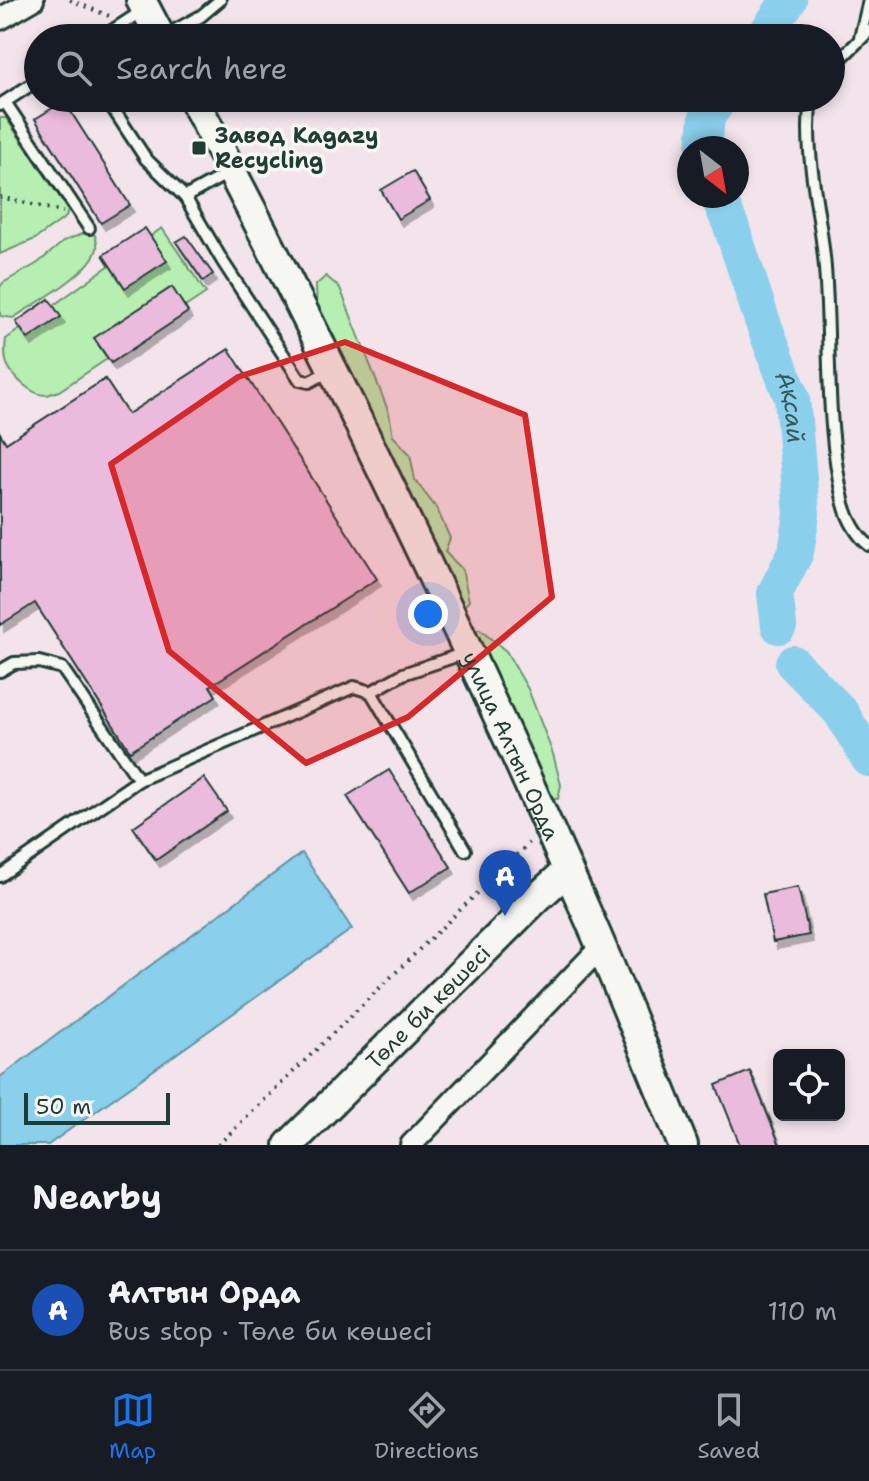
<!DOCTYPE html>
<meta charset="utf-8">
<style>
:root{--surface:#171b24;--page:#242831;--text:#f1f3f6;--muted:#9ea1a6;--line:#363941;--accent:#1a73e8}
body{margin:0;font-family:"Shantell Sans",sans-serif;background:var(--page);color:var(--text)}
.controls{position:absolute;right:24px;bottom:24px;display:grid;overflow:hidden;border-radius:12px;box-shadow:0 4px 12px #0003}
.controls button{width:72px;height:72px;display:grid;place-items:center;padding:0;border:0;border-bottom:2px solid var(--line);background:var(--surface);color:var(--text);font:40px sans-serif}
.compass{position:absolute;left:677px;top:136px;width:72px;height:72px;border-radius:50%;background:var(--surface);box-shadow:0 4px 12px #0003;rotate:149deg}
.scale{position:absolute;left:24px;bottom:20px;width:146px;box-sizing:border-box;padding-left:8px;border:4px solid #1f3d34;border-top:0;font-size:22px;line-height:28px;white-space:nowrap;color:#1f3d34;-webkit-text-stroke:6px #f6f6f2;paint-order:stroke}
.you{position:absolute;left:428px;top:614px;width:28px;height:28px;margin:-20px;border:6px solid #fff;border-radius:50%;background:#1a73e8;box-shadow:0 0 0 12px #1a73e833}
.badge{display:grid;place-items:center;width:52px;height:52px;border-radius:50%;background:var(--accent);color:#fff;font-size:26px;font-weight:700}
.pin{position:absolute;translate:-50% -66px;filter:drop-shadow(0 2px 4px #0008)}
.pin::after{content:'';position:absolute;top:42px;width:28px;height:24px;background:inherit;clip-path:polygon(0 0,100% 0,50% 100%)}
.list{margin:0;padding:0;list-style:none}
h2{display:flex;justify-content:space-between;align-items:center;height:104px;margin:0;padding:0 32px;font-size:34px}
h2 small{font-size:26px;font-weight:400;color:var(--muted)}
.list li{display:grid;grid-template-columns:52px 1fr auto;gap:24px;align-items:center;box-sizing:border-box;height:120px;padding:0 32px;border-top:2px solid var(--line)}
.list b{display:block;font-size:30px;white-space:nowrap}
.list p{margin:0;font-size:26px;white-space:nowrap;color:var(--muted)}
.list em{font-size:26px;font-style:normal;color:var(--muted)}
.icon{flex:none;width:44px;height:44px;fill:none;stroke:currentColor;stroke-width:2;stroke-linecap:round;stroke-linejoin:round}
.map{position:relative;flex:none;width:869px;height:1145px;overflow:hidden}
.search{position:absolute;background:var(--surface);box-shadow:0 4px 12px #0003;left:24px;right:24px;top:24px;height:88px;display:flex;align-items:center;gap:20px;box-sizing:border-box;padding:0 28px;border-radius:44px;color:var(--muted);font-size:30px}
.sheet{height:224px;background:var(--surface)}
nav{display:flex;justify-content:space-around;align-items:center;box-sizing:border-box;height:112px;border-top:2px solid var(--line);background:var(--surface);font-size:22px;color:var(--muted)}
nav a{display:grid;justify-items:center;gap:4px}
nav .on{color:var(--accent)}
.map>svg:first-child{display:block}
</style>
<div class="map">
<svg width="869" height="1145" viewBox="0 0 869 1145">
<defs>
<filter id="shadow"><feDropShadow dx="4" dy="7" stdDeviation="0" flood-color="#0004"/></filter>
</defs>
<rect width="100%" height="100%" fill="#f3e4ec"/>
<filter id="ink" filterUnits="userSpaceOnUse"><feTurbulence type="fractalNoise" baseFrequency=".0125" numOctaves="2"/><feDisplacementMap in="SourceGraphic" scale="16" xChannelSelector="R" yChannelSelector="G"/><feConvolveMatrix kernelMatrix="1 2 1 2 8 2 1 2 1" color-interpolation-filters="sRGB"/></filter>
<g filter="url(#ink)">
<!-- green -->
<g fill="#b7efb2" stroke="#6b9673" stroke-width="2">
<polygon points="0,118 6,118 68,209 66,217 35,239 0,254"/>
<path d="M162 228 206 293 59 391C55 392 51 394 47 395 32 396 13 377 7 364 4 356 5 348 6 339Z"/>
<path d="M84 233 95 235C96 239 98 244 97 248 93 272 34 304 13 318L0 316V287L3 283 38 263 64 241Z"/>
<polygon points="326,276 340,288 389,413 393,436 410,454 415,480 437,509 450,538 445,552 462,569 469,601 461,609 360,410 362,395 349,382 317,312 316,285"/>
<polygon points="466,630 480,630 506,651 528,689 553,754 561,785 558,799 543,798 528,767 529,749 515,729"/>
</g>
<!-- water -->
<polygon fill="#8acfec" stroke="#5f95a2" stroke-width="2" points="302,853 352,929 48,1145 0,1145 0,1077"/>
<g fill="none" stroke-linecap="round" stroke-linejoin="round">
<!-- river -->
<g stroke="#8acfec" stroke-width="36">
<polyline points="763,38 789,0"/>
<polyline points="704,148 707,117 720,98"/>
<path id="s1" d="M718 196 731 226 762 320 792 398 802 514 796 552 775 593 779 626"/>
<polyline points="793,663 840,711 869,759"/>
</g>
</g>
<!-- building -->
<g fill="#ebbbdd" stroke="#1f3d34" stroke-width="2" filter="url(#shadow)">
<polygon points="64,101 130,205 101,223 35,119"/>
<polygon points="413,171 430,200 398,219 381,190"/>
<polygon points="145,228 167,261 125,288 103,255"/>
<polygon points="186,236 213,274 203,281 176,242"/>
<polygon points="172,287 188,312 111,363 94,338"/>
<polygon points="49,299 61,317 28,339 16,322"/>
<polygon points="229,349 377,579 210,686 216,696 130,751 35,603 0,625 0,433 6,443 105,379 128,414"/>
<polygon points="389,770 451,867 409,893 347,796"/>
<polygon points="204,778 227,811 156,860 133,827"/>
<polygon points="798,887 809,935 773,942 763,894"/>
<polygon points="750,1071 780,1145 740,1145 716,1085"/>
</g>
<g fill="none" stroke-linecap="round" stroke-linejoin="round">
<defs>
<g id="service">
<polyline points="101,38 144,10"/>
<polyline points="161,38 201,16 220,0"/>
<polyline points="860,38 869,0"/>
<polyline points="831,68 869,31"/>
<polyline points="106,98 146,159 185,197 223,262 300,380 309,382 331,370"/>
<path d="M811 98C803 154 821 212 825 268 831 346 825 427 844 504 848 519 857 536 869 545"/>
<polyline points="5,102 89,228"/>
<polyline points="0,105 38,80"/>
<polyline points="185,197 230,172"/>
<polyline points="0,671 14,663 39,662 62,668 139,780"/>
<polyline points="371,692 403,674 465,653"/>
<polyline points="0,876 139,780 354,687 371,692 465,850"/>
</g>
<g id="minor">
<polyline points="0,19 33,0"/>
<polyline points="411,1145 601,947"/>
</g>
<g id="secondary">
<polyline points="141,0 161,38"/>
<path id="s2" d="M193 98C335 365 466 639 588 916 621 991 652 1069 683 1145"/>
<path id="s3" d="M289 1145 539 896 567 871"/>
</g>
</defs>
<!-- service casing -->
<use href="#service" stroke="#1f3d34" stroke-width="16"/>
<!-- minor casing -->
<use href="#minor" stroke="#1f3d34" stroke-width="26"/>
<!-- secondary casing -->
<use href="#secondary" stroke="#1f3d34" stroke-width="34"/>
<!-- path -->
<g stroke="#1f3d34" stroke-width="4" stroke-dasharray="2 6" stroke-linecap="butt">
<polyline points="70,0 109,16"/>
<polyline points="0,197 63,212"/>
<polyline points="218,1145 529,843"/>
</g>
<!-- service -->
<use href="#service" stroke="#f6f6f2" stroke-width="10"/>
<!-- minor -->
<use href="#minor" stroke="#f6f6f2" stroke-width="20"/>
<!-- secondary -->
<use href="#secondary" stroke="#f6f6f2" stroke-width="28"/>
</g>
</g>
<!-- marked area -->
<path fill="#d62828" fill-opacity="0.2" stroke="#d62828" stroke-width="6" stroke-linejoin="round" d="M345 342 525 415 552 597 408 717 306 763 169 651 111 464 238 377Z"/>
<!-- markers -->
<rect fill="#1f3d34" stroke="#f6f6f2" stroke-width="3" x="191" y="140" width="16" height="16" rx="4"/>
<g text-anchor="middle" stroke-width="7" stroke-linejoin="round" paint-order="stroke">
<!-- poi labels -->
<g font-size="22" font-weight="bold" fill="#1f3d34" stroke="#f6f6f2" text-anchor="start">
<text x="215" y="143">Завод Kagazy<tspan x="215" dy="25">Recycling</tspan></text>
</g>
<!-- street labels -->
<g font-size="22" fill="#1f3d34" stroke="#f6f6f2">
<text dy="8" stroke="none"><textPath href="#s2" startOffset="722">улица Алтын Орда</textPath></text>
<text dy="8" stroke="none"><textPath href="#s3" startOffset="196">Төле би көшесі</textPath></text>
</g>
<!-- water labels -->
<g font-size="24" font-style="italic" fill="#345a59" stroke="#f6f6f2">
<text dy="8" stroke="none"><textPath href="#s1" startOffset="224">Ақсай</textPath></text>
</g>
</g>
</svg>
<div class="controls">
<button><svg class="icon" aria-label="locate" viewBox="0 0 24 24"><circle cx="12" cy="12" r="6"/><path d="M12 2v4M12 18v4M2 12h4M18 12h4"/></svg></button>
</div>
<svg class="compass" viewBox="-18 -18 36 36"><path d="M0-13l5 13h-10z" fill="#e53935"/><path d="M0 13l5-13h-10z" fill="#9ea1a6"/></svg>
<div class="scale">50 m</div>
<div class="you"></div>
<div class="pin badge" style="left:505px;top:916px;background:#1a4fb4">A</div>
<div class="search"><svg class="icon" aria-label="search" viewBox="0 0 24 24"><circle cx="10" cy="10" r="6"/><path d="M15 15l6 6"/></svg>Search here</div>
</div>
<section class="sheet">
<h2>Nearby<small></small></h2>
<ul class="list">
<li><span class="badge" style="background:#1a4fb4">A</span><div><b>Алтын Орда</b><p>Bus stop · Төле би көшесі</p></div><em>110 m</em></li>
</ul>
</section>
<nav>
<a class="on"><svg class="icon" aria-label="map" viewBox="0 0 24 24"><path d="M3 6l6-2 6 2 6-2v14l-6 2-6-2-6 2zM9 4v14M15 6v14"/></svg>Map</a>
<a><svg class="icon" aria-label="directions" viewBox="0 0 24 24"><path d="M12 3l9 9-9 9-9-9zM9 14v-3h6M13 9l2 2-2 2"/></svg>Directions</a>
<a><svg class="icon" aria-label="saved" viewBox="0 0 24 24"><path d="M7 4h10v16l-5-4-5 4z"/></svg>Saved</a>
</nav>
